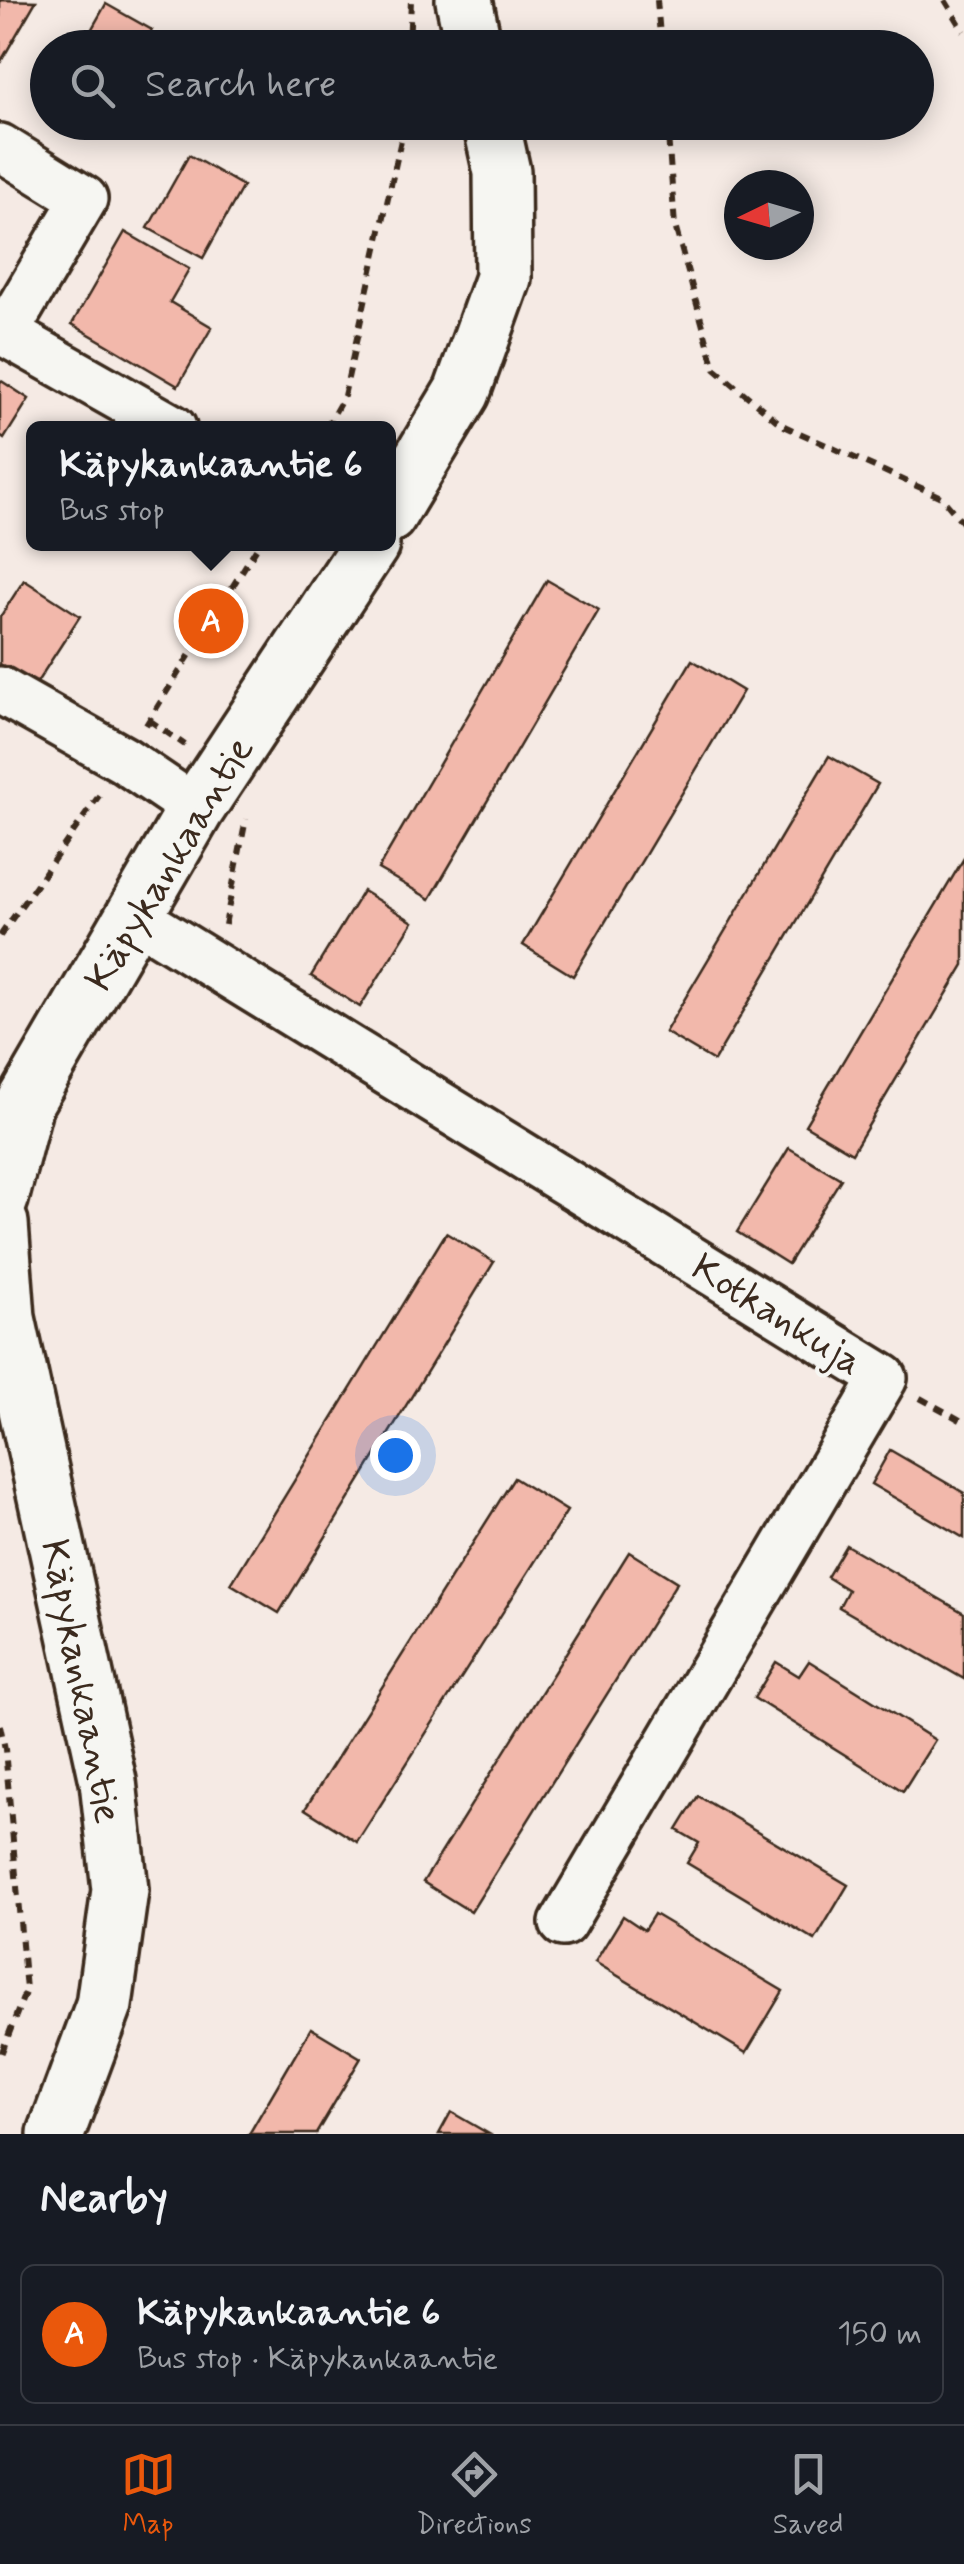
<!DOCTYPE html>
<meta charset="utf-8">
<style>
:root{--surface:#171b24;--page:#20242c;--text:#f1f3f6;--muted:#9ea1a6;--line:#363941;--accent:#ea580c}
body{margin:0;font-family:Mynerve,sans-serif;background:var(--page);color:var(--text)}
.compass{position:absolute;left:724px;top:170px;width:90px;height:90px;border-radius:50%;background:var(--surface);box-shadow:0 5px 25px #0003;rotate:265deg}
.you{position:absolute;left:395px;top:1455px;width:35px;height:35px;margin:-25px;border:8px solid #fff;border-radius:50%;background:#1a73e8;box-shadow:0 0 0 15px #1a73e833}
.badge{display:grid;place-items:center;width:65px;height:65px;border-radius:50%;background:var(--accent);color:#fff;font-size:32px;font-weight:700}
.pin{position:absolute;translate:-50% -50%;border:5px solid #fff;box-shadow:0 2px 10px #0006}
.popup{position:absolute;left:26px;top:421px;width:370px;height:130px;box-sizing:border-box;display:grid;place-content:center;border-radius:15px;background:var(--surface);filter:drop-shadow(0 2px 8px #0005);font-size:32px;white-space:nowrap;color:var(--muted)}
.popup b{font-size:38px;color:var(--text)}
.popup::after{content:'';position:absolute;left:50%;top:100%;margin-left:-20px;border:20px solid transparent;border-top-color:var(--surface)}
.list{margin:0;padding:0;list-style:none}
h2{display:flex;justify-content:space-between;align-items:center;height:130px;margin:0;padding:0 40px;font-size:42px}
h2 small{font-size:32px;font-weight:400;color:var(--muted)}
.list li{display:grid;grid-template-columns:65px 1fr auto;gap:30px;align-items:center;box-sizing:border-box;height:140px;margin:0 20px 20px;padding:0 20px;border:2px solid var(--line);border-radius:15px}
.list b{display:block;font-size:38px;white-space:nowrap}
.list p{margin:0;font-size:32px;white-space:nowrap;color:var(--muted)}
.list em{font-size:32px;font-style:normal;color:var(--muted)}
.icon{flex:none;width:55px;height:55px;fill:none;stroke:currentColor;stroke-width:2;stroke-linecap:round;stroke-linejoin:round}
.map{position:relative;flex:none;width:964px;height:2134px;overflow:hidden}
.search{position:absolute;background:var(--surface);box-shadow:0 5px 25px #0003;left:30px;right:30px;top:30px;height:110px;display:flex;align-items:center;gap:25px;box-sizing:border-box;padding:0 35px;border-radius:55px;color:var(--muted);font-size:38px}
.sheet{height:290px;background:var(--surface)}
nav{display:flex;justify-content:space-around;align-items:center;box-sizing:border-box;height:140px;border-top:2px solid var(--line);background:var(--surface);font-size:28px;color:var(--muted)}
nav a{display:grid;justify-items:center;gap:5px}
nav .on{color:var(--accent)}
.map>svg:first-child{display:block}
</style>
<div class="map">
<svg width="964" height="2134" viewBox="0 0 964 2134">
<rect width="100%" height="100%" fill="#f5eae4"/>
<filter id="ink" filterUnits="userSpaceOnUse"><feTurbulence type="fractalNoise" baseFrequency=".01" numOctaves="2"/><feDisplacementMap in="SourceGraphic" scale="20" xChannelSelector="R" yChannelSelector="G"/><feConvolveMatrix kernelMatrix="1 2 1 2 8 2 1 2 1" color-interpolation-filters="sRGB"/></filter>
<g filter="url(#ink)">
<!-- building -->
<g fill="#f2b8ab" stroke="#3b2a1e" stroke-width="2.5">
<polygon points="0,0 36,1 0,63"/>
<polygon points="106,4 152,30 142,48 81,48"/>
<polygon points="189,155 243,186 203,258 148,228"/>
<polygon points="125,232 189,269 170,302 212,327 178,386 72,324"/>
<polygon points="0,380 29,399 4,439 0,436"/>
<polygon points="24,580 80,616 34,687 0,664 0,617"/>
<polygon points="547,580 599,610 430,899 378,869"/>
<polygon points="692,660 743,691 573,976 523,945"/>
<polygon points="829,756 878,784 714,1061 665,1032"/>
<polygon points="964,858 964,965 852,1153 805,1125"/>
<polygon points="363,891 413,922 360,1007 311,976"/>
<polygon points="789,1148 841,1179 788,1264 737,1232"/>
<polygon points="446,1233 494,1262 279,1613 231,1584"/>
<polygon points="890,1450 964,1493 964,1538 871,1484"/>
<polygon points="514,1478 567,1511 357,1842 305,1809"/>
<polygon points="846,1545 964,1613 964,1679 839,1607 848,1590 827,1577"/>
<polygon points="629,1552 677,1582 471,1912 423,1882"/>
<polygon points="809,1661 935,1740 903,1791 754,1698 776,1662 799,1676"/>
<polygon points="698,1796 848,1885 815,1940 687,1863 699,1843 677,1830"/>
<polygon points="654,1914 783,1991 746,2053 595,1962 623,1916 644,1930"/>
<polygon points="311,2028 361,2058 316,2134 249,2134"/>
<polygon points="451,2112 489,2134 439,2134"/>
</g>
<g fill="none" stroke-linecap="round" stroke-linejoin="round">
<defs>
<g id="street">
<polyline points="0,147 84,199 5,333"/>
<polyline points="0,330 173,428"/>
<polyline points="0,690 124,760 196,809"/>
<polyline points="134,916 884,1378 563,1923"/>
</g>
<g id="secondary">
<polyline points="464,0 474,48"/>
<polyline points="388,515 462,392 503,278 502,172 491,122"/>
<polyline points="0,1199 25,1103 196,809 371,544"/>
<polyline points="0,1223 7,1318 108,1781 120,1890 104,2005 56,2134"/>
</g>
</defs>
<!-- street casing -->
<use href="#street" stroke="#3b2a1e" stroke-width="52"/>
<!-- secondary casing -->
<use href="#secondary" stroke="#3b2a1e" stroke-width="62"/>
<!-- path -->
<g stroke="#3b2a1e" stroke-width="6" stroke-dasharray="10 8" stroke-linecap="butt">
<polyline points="657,0 661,48"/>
<polyline points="945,0 964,31"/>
<polyline points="409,48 411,0"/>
<polyline points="667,122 675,226 715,369 782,425 941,497 964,524"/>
<polyline points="326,428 344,396 405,122"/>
<polyline points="149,720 185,745"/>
<polyline points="146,725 259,544"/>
<polyline points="225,925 246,819"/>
<polyline points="0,936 103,790"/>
<polyline points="920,1398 964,1422"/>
<polyline points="0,1725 5,1749 26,1990 0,2057"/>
</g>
<!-- street -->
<use href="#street" stroke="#f6f6f2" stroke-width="45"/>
<!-- secondary -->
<use href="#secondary" stroke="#f6f6f2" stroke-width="55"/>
</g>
</g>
<g text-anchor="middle" stroke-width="8" stroke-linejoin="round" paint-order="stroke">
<!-- street labels -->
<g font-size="40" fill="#3b2a1e" stroke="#f6f6f2">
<text transform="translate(168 863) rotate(-59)" y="14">Käpykankaantie</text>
<text transform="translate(778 1313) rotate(32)" y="14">Kotkankuja</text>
<text transform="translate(83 1681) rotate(79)" y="14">Käpykankaantie</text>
</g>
</g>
</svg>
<svg class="compass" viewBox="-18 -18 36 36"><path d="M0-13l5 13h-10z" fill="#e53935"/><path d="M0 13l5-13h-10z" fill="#9ea1a6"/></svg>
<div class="you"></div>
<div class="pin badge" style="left:211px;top:621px">A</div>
<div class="popup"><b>Käpykankaantie 6</b>Bus stop</div>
<div class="search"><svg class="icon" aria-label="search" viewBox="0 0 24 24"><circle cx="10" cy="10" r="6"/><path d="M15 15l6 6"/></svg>Search here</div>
</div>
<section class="sheet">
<h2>Nearby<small></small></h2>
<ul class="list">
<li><span class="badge">A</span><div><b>Käpykankaantie 6</b><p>Bus stop · Käpykankaantie</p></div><em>150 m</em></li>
</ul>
</section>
<nav>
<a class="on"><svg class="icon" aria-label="map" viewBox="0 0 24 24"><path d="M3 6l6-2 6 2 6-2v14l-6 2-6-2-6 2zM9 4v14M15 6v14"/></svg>Map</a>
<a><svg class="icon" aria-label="directions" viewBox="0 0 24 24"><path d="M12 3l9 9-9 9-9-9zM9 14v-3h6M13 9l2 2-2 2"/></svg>Directions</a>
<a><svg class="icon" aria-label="saved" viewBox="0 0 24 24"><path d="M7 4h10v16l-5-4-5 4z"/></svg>Saved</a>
</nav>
